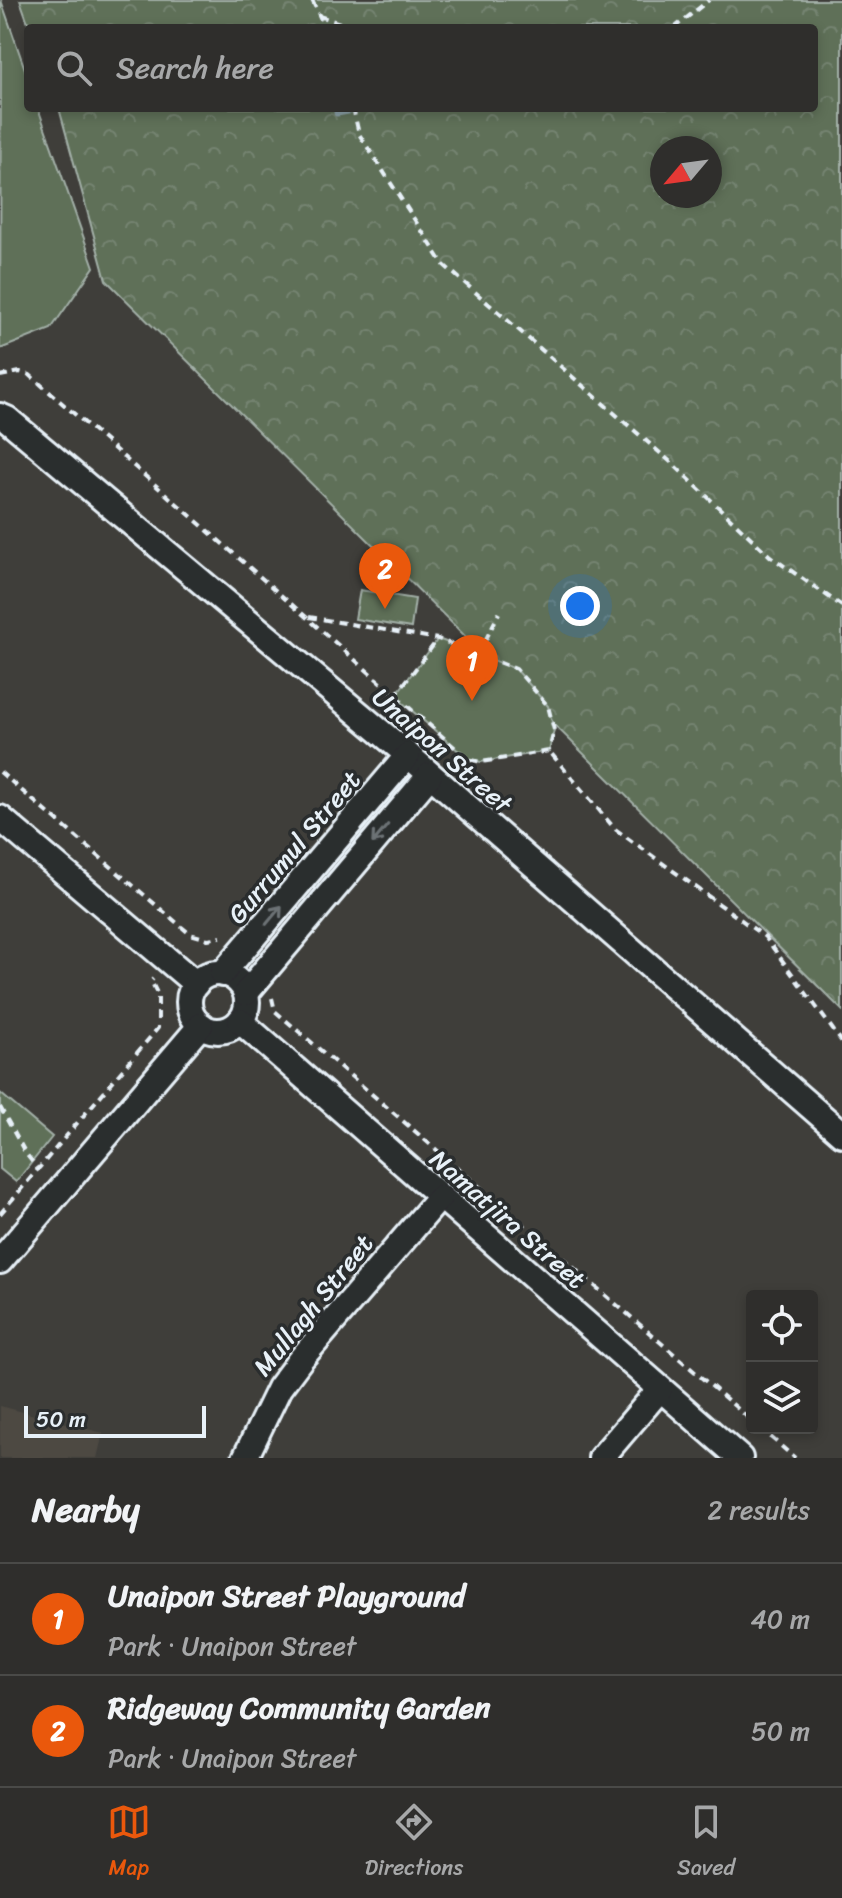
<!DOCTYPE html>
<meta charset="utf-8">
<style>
:root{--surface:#2f2e2c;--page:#373634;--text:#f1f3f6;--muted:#a7a8a9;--line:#4a4a48;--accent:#ea580c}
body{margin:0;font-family:Sriracha,sans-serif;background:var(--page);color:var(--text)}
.controls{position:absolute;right:24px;bottom:24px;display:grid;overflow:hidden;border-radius:8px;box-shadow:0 4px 12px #0003}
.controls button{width:72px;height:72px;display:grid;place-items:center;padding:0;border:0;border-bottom:2px solid var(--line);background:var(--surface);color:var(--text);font:40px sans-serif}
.compass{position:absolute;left:650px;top:136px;width:72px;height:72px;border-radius:50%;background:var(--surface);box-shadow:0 4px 12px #0003;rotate:241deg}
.scale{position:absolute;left:24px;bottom:20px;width:182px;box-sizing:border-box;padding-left:8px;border:4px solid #e8f1f8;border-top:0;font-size:22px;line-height:28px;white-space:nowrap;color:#e8f1f8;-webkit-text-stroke:6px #2a2d2e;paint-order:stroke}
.you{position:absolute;left:580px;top:606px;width:28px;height:28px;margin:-20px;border:6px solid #fff;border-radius:50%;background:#1a73e8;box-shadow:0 0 0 12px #1a73e833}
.badge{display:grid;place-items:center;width:52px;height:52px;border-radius:50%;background:var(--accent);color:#fff;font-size:26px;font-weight:700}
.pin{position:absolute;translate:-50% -66px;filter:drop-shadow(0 2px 4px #0008)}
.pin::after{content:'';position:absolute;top:42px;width:28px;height:24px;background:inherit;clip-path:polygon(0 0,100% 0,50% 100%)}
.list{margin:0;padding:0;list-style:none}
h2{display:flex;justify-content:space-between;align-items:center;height:104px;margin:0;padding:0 32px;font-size:34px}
h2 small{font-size:26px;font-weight:400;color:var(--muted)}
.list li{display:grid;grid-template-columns:52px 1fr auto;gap:24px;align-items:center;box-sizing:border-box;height:112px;padding:0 32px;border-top:2px solid var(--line)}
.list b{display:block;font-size:30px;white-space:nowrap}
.list p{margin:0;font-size:26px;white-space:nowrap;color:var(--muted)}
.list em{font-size:26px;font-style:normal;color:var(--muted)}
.icon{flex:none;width:44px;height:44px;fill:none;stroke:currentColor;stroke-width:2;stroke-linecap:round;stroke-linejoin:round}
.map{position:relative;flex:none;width:842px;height:1458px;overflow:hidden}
.search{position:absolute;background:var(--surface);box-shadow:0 4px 12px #0003;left:24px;right:24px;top:24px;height:88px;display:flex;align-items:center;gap:20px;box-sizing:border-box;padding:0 28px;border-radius:8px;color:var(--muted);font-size:30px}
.sheet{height:328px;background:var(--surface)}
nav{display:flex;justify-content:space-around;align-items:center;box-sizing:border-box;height:112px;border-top:2px solid var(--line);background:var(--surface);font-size:22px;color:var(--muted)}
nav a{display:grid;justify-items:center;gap:4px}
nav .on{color:var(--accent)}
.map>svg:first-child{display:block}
</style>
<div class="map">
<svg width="842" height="1458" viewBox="0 0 842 1458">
<defs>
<pattern id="forest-crowns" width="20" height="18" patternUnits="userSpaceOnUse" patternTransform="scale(2)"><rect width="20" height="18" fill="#5e6f58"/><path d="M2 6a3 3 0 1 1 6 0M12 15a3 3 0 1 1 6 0" fill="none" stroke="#758471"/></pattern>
</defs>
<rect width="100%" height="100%" fill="#3f3e3a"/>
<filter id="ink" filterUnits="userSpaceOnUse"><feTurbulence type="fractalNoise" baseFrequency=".0125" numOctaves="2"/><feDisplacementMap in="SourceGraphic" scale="16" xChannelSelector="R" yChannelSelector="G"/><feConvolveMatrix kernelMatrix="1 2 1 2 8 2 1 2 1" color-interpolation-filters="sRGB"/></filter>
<g filter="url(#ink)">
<!-- built -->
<polygon fill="#4e4a43" points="0,1406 103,1433 97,1458 0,1458"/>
<!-- forest -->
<path fill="url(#forest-crowns)" stroke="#a3b0a8" stroke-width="2" fill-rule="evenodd" d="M20 0H842V1010L106 280 59 108H814V28H30ZM662 148H710V196H662Z"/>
<!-- green -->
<g fill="#5e6f58" stroke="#a3b0a8" stroke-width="2">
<polygon points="1,0 28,78 28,108 38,108 94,267 51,329 0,349"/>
<polygon points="360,590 415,599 411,628 355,619"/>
<polygon points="438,639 516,669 548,706 554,730 549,751 481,762 468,759 395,696"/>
<polygon points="0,1093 52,1137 16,1182 0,1169"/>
</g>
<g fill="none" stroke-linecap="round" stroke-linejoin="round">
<!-- stream -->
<polyline stroke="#8a9fa6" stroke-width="7" points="337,113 365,108"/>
<defs>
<g id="street">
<polyline points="0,416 7,419 408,755 842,1134"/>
<polyline points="0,818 196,984"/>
<circle cx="218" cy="1002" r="29"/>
<polyline points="222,974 408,755"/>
<polyline points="246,993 430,775"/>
<polyline points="240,1021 740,1458"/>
<polyline points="0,1261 201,1025"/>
<polyline points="245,1458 279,1388 300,1360 440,1197"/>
<polyline points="601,1458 660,1389"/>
</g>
</defs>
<!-- street casing -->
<use href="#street" stroke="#e8f1f8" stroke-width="30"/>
<!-- path -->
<g stroke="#e8f1f8" stroke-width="4" stroke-dasharray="8 6" stroke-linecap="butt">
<polyline points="312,0 325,28"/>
<polyline points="319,16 356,28"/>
<polyline points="674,28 709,0"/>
<polyline points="353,108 359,134 444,265 674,465 770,556 842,606"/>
<polyline points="0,376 20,372 30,375 468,759 481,762 549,751 615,829 765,937 842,1042"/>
<polyline points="309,617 438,639 516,669 548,706 554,730 549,751"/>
<polyline points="479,653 499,613"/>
<polyline points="395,696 438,639"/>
<polyline points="0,772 190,934 208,939 221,937"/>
<polyline points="272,998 275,1011 752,1421"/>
<polyline points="0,1107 26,1154 38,1169"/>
<polyline points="0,1214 158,1028 158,995 151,981 153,979"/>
<polyline points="760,1428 795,1458"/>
</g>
<!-- street -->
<use href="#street" stroke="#2a2d2e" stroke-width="24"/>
</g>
<!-- one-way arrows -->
<defs><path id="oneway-shaft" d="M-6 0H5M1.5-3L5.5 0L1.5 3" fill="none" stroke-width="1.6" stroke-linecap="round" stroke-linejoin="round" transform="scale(2)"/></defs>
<g stroke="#6c7275">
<use href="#oneway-shaft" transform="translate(380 834) rotate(130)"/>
<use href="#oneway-shaft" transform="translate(274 915) rotate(-50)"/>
</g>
</g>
<g text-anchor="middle" stroke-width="7" stroke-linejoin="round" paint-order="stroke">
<!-- street labels -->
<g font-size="26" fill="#e8f1f8" stroke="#2a2d2e">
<text transform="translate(442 750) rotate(41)" y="9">Unaipon Street</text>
<text transform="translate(294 847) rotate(-50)" y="9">Gurrumul Street</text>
<text transform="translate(508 1219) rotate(41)" y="9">Namatjira Street</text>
<text transform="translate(313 1305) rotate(-51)" y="9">Mullagh Street</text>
</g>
</g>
</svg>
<div class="controls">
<button><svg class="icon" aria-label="locate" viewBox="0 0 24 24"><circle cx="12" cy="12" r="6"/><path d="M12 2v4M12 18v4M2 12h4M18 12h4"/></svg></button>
<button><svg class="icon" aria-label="layers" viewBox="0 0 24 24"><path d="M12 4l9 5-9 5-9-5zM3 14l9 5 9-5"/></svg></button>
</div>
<svg class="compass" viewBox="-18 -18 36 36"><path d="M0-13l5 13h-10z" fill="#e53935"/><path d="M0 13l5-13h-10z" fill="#a7a8a9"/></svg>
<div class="scale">50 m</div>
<div class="you"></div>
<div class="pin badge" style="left:472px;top:701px">1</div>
<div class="pin badge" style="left:385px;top:609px">2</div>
<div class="search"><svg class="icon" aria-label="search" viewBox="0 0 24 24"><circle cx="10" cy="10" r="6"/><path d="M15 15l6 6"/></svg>Search here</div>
</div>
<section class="sheet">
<h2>Nearby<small>2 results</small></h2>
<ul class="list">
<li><span class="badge">1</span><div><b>Unaipon Street Playground</b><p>Park · Unaipon Street</p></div><em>40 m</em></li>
<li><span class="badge">2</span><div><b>Ridgeway Community Garden</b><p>Park · Unaipon Street</p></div><em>50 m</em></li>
</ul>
</section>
<nav>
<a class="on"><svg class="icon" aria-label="map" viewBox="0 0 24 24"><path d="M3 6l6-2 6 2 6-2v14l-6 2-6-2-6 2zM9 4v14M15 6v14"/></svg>Map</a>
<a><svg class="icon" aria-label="directions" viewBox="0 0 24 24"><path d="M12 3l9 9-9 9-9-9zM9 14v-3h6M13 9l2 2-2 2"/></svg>Directions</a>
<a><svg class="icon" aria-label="saved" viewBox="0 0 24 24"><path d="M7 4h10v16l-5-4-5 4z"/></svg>Saved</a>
</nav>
